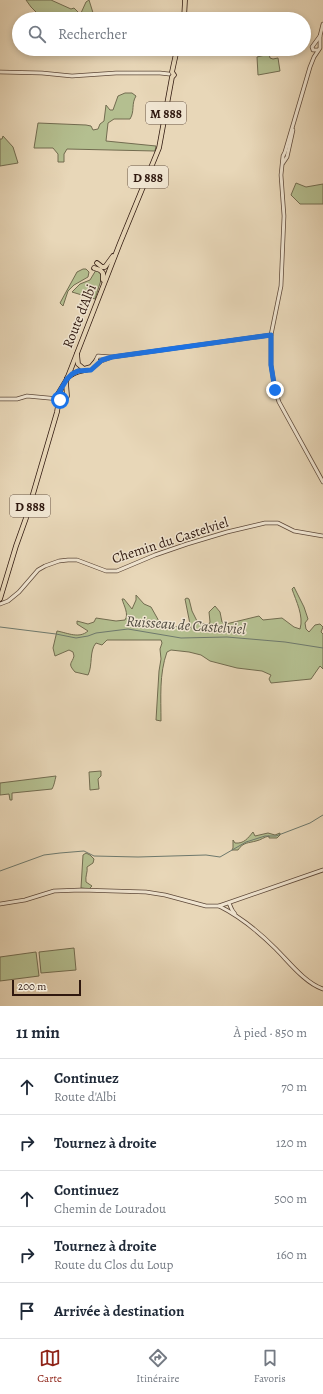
<!DOCTYPE html>
<html lang="fr">
<meta charset="utf-8">
<style>
:root{--surface:#fff;--page:#f2f2f3;--text:#1f2937;--muted:#747a83;--line:#e0e1e3;--accent:#8f2418}
body{margin:0;font-family:Alegreya,serif;background:var(--page);color:var(--text)}
.scale{position:absolute;left:12px;bottom:10px;width:69px;box-sizing:border-box;padding-left:4px;border:2px solid #2f180f;border-top:0;font-size:11px;line-height:14px;white-space:nowrap;color:#2f180f;-webkit-text-stroke:3px #f0e5d1;paint-order:stroke}
.stop{position:absolute;width:12px;height:12px;margin:-9px;border:3px solid #1a73e8;border-radius:50%;background:#fff}
.stop.end{background:#1a73e8;border-color:#fff;box-shadow:0 1px 4px #0008}
.list{margin:0;padding:0;list-style:none}
h2{display:flex;justify-content:space-between;align-items:center;height:52px;margin:0;padding:0 16px;font-size:17px}
h2 small{font-size:13px;font-weight:400;color:var(--muted)}
.list li{display:grid;grid-template-columns:26px 1fr auto;gap:12px;align-items:center;box-sizing:border-box;height:56px;padding:0 16px;border-top:1px solid var(--line)}
.list b{display:block;font-size:15px;white-space:nowrap}
.list p{margin:0;font-size:13px;white-space:nowrap;color:var(--muted)}
.list em{font-size:13px;font-style:normal;color:var(--muted)}
.icon{flex:none;width:22px;height:22px;fill:none;stroke:currentColor;stroke-width:2;stroke-linecap:round;stroke-linejoin:round}
.map{position:relative;flex:none;width:323px;height:1006px;overflow:hidden}
.search{position:absolute;background:var(--surface);box-shadow:0 2px 6px #0003;left:12px;right:12px;top:12px;height:44px;display:flex;align-items:center;gap:10px;box-sizing:border-box;padding:0 14px;border-radius:22px;color:var(--muted);font-size:15px}
.sheet{height:332px;background:var(--surface)}
nav{display:flex;justify-content:space-around;align-items:center;box-sizing:border-box;height:56px;border-top:1px solid var(--line);background:var(--surface);font-size:11px;color:var(--muted)}
nav a{display:grid;justify-items:center;gap:2px}
nav .on{color:var(--accent)}
.map>svg:first-child{display:block}
</style>
<div class="map">
<svg width="323" height="1006" viewBox="0 0 323 1006">
<rect width="100%" height="100%" fill="#e8d7b8"/>
<filter id="stains"><feTurbulence type="fractalNoise" baseFrequency=".005" numOctaves="4"/><feColorMatrix values="0 0 0 0 .2 0 0 0 0 .09 0 0 0 0 .02 0 0 0 .5 -.17"/></filter>
<radialGradient id="worn" r=".72"><stop offset=".6" stop-color="#630" stop-opacity="0"/><stop offset="1" stop-color="#630" stop-opacity=".3"/></radialGradient>
<!-- green -->
<g fill="#b4bf90" stroke="#726c50">
<polygon points="26,0 51,0 71,9 74,8 79,13 81,13 86,2 89,0 94,16 96,19 56,19 53,17 37,17 37,13 31,7"/>
<polygon points="269,54 270,58 273,59 278,58 280,71 258,75 257,57"/>
<path d="M125 93H132L136 96C131 104 135 111 130 119H114L108 123 106 141 156 146 155 151 67 149 64 154V162H58V154L53 148H34L38 123 86 125 91 126 93 130 98 129 100 124 104 121 106 105 110 110H113L118 96Z"/>
<polygon points="3,136 13,147 18,163 0,166 0,139 2,139"/>
<polygon points="296,183 306,187 323,184 323,204 300,204 291,195"/>
<polygon points="83,269 86,269 89,272 88,277 74,285 68,291 63,306 60,303 77,272"/>
<polygon points="96,270 100,271 102,277 95,299 72,292 80,284 90,280"/>
<path d="M294 587 304 607 308 619 305 623 306 629 309 632 315 625 320 624 323 627 321 632 323 634V669L320 666 311 679 271 683 269 679 271 675 262 671 237 668 210 661 201 655 189 652 171 650 167 652C159 674 161 698 161 721L156 720 159 671 161 659 160 649 162 643 161 640H107L102 645 96 643C89 651 93 665 88 675L75 672C67 663 72 664 74 656L73 652 69 650 55 656 53 648 57 631C68 633 79 639 88 631L77 624V621L88 624 94 622 96 618 116 621 125 620C129 614 124 606 122 599H124L132 609 136 600V595L144 604 151 607 160 623 166 625 191 629 185 599 187 598 189 599 192 611 198 623 209 624 210 622 209 612 215 606 220 612 222 622 226 624 259 616 263 620 282 618 294 627 300 629C304 616 296 601 292 589Z"/>
<polygon points="101,771 101,776 98,779 99,789 90,790 89,772"/>
<path d="M56 776C55 780 54 786 52 789L12 793V800H10L9 794 0 795V783Z"/>
<path d="M253 832 255 836 268 833 275 835 280 833V835L277 838H269V836C264 837 261 840 256 841 249 843 243 842 238 850H232L233 848V840L235 843C244 844 248 838 253 832Z"/>
<path d="M86 853 90 855 94 859 93 863 87 867C88 872 85 876 86 882L92 886 89 889 81 888 83 855Z"/>
<polygon points="74,948 76,970 41,973 39,952"/>
<polygon points="36,952 39,976 0,981 0,957"/>
</g>
<g fill="none" stroke-linecap="round" stroke-linejoin="round">
<!-- stream -->
<g stroke="#6e796d" stroke-width="1">
<polyline points="0,627 56,634 76,638 88,636 96,633 128,629 181,638 227,637 285,642 323,648"/>
<polyline points="0,871 44,855 60,853 84,851 94,856 138,857 206,855 220,857 246,842 265,836 276,836 310,823 323,815"/>
</g>
<defs>
<g id="minor">
<polyline points="320,36 320,48 314,57 310,67 285,152 283,156 281,175 284,216 281,286 271,335 271,365 275,390 279,402 323,482"/>
<polyline points="318,50 313,50 312,47 320,36 323,24"/>
<polyline points="0,72 42,73 72,76 116,73 160,73 169,74"/>
<polyline points="283,163 287,157 293,130"/>
<polyline points="112,357 99,362 96,360 98,356 112,357 271,335"/>
<polyline points="0,399 17,399 27,396 59,399"/>
<polyline points="0,604 8,601 19,592 38,570 45,566 59,561 68,560 77,560 106,571 117,571 155,555 187,544 227,532 265,523 278,523 294,531 323,536"/>
<polyline points="229,903 232,910 235,914"/>
<polyline points="0,904 25,900 54,891 81,890 146,892 165,895 206,906 219,906 323,870"/>
<path d="M219 906C241 917 259 932 276 949 289 962 305 983 323 989"/>
</g>
<g id="major">
<polyline points="184,19 185,0"/>
<polyline points="97,263 102,267 105,267 113,256"/>
<polyline points="94,268 100,270 103,273 103,280"/>
<polyline points="77,354 78,364 84,369 91,367 96,361"/>
<path d="M67 378C80 366 86 375 99 362"/>
<polyline points="65,400 59,399 58,394 67,379 120,243 159,148 172,77 174,75 172,72 177,49"/>
<polyline points="64,401 67,396 66,383"/>
<polyline points="0,599 16,546 26,518 57,412 59,399"/>
</g>
</defs>
<!-- minor casing -->
<use href="#minor" stroke="#5d4839" stroke-width="4.5"/>
<!-- major casing -->
<use href="#major" stroke="#2f180f" stroke-width="5.5"/>
<!-- minor -->
<use href="#minor" stroke="#f0e5d1" stroke-width="3"/>
<!-- major -->
<use href="#major" stroke="#e8d7b8" stroke-width="4"/>
</g>
<g fill="none" stroke-linecap="round" stroke-linejoin="round">
<!-- route -->
<polyline stroke="#1a73e8" stroke-width="5" points="60,400 58,398 58,394 67,379 72,374 78,371 91,370 102,360 112,357 271,335 271,365 275,390"/>
</g>
<g text-anchor="middle" stroke-width="3" stroke-linejoin="round" paint-order="stroke">
<!-- shield labels -->
<g fill="#f0e5d1" stroke="#695649" stroke-width="1">
<rect x="146" y="102" width="40" height="22" rx="3"/>
<rect x="128" y="166" width="40" height="22" rx="3"/>
<rect x="10" y="495" width="40" height="22" rx="3"/>
</g>
<g font-size="13" font-weight="bold" fill="#2f180f">
<text x="166" y="118">M 888</text>
<text x="148" y="182">D 888</text>
<text x="30" y="511">D 888</text>
</g>
<!-- street labels -->
<g font-size="14" fill="#2f180f" stroke="#f0e5d1">
<text transform="translate(79 316) rotate(-68)" y="5">Route d'Albi</text>
<text transform="translate(170 540) rotate(-18)" y="5">Chemin du Castelviel</text>
</g>
<!-- water labels -->
<g font-size="15" font-style="italic" fill="#4e493e" stroke="#f0e5d1">
<text transform="translate(186 625) rotate(4)" y="5">Ruisseau de Castelviel</text>
</g>
</g>
<rect width="100%" height="100%" filter="url(#stains)"/>
<rect width="100%" height="100%" fill="url(#worn)"/>
</svg>
<div class="scale">200 m</div>
<div class="stop" style="left:60px;top:400px"></div>
<div class="stop end" style="left:275px;top:390px"></div>
<div class="search"><svg class="icon" aria-label="search" viewBox="0 0 24 24"><circle cx="10" cy="10" r="6"/><path d="M15 15l6 6"/></svg>Rechercher</div>
</div>
<section class="sheet">
<h2>11 min<small>À pied · 850 m</small></h2>
<ul class="list">
<li><svg class="icon" aria-label="ahead" viewBox="0 0 24 24"><path d="M12 20V5M6 11l6-6 6 6"/></svg><div><b>Continuez</b><p>Route d'Albi</p></div><em>70 m</em></li>
<li><svg class="icon" aria-label="right" viewBox="0 0 24 24"><path d="M7 20v-9h11M14 6l5 5-5 5"/></svg><div><b>Tournez à droite</b></div><em>120 m</em></li>
<li><svg class="icon" aria-label="ahead" viewBox="0 0 24 24"><path d="M12 20V5M6 11l6-6 6 6"/></svg><div><b>Continuez</b><p>Chemin de Louradou</p></div><em>500 m</em></li>
<li><svg class="icon" aria-label="right" viewBox="0 0 24 24"><path d="M7 20v-9h11M14 6l5 5-5 5"/></svg><div><b>Tournez à droite</b><p>Route du Clos du Loup</p></div><em>160 m</em></li>
<li><svg class="icon" aria-label="arrive" viewBox="0 0 24 24"><path d="M6 21V4h12l-3 4 3 4H6"/></svg><div><b>Arrivée à destination</b></div></li>
</ul>
</section>
<nav>
<a class="on"><svg class="icon" aria-label="map" viewBox="0 0 24 24"><path d="M3 6l6-2 6 2 6-2v14l-6 2-6-2-6 2zM9 4v14M15 6v14"/></svg>Carte</a>
<a><svg class="icon" aria-label="directions" viewBox="0 0 24 24"><path d="M12 3l9 9-9 9-9-9zM9 14v-3h6M13 9l2 2-2 2"/></svg>Itinéraire</a>
<a><svg class="icon" aria-label="saved" viewBox="0 0 24 24"><path d="M7 4h10v16l-5-4-5 4z"/></svg>Favoris</a>
</nav>
